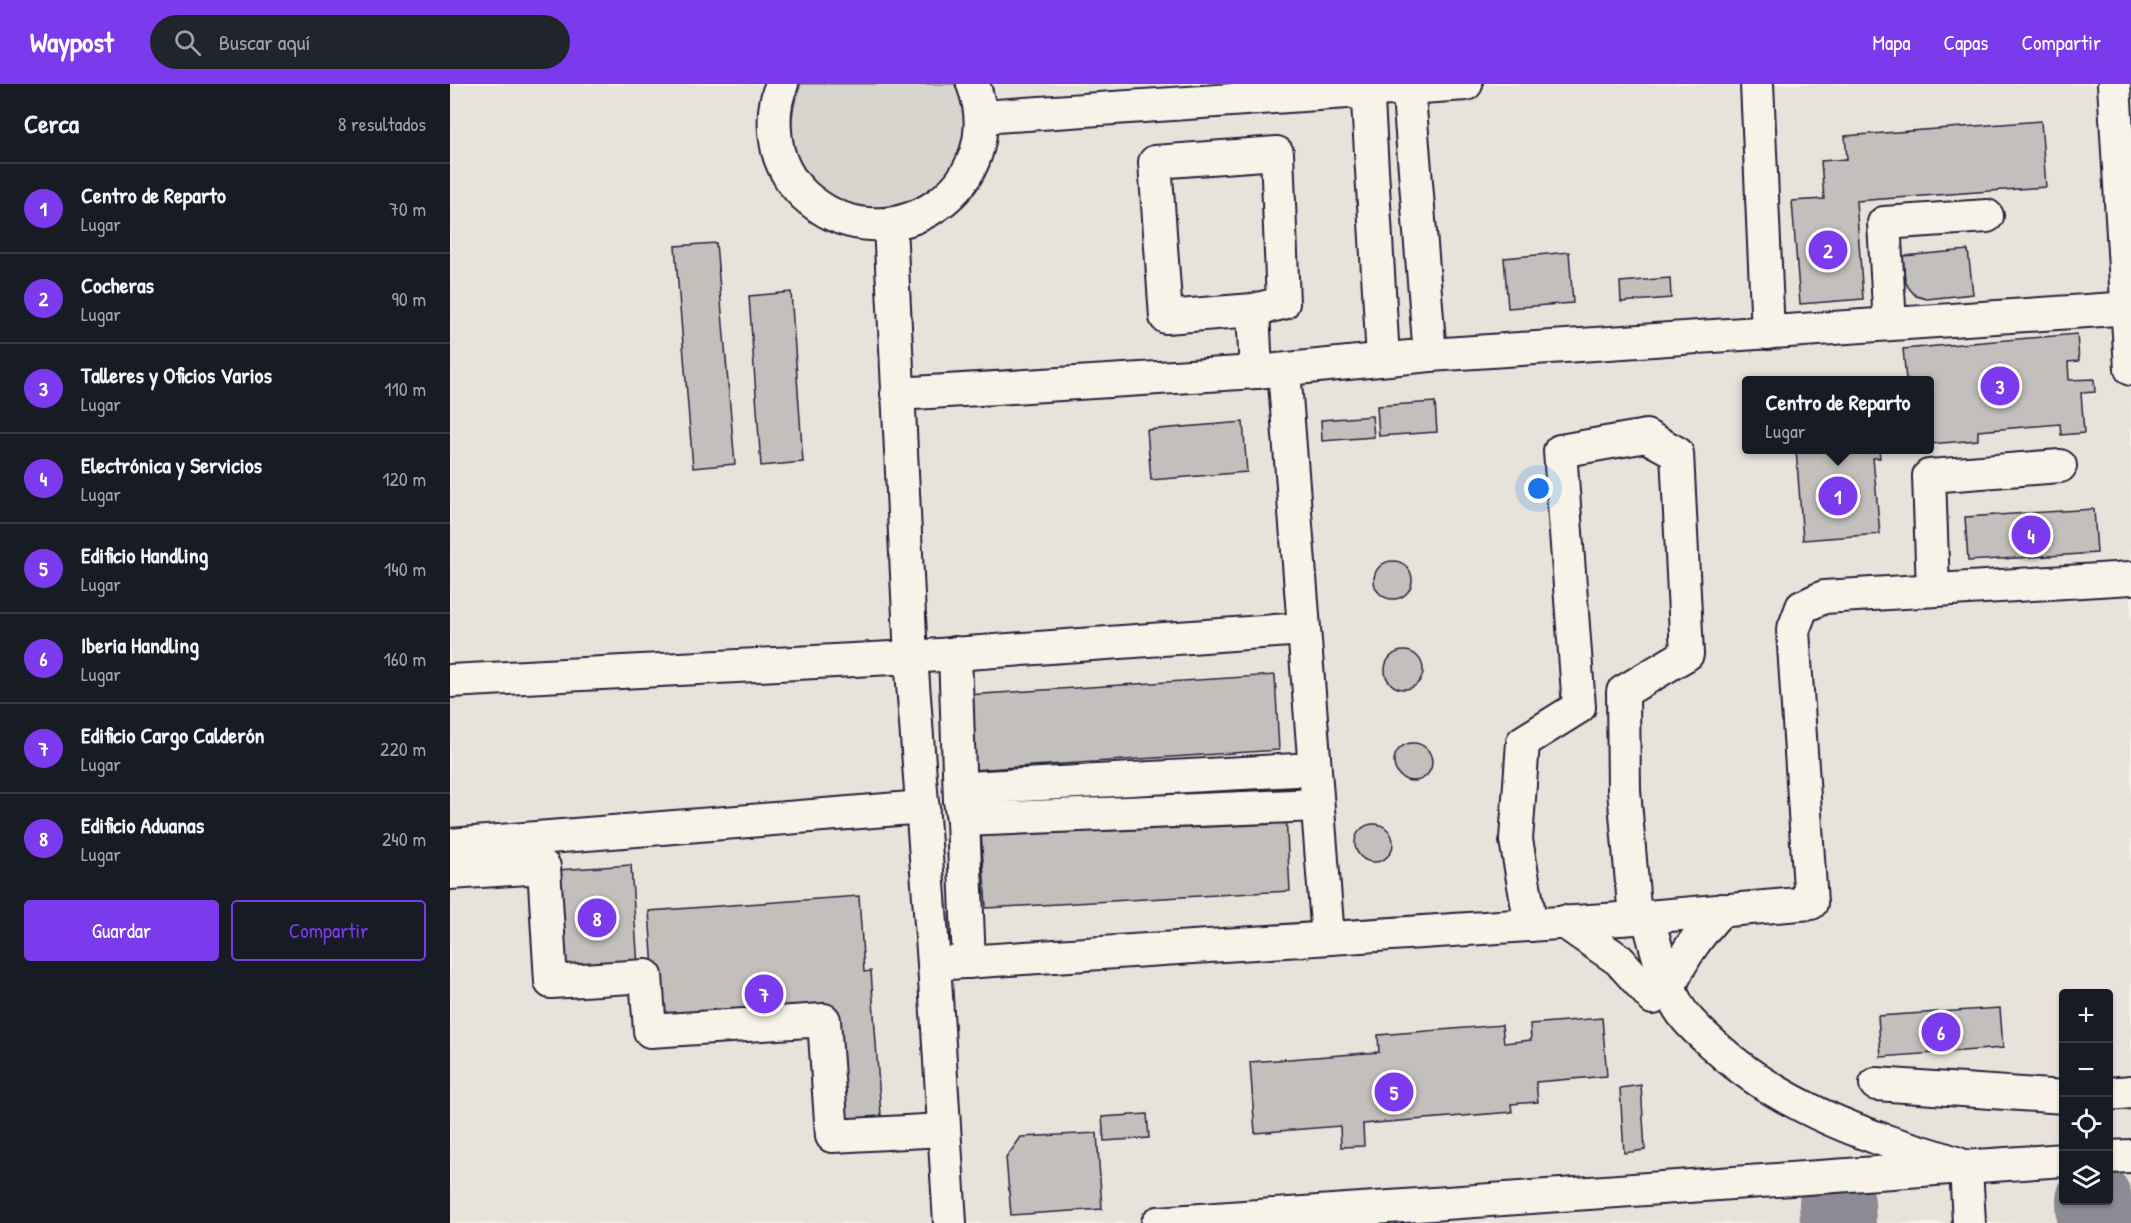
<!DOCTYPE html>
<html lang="es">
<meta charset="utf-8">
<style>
:root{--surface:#171b24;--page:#20242c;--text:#f1f3f6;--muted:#9ea1a6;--line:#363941;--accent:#7c3aed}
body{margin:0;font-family:"Patrick Hand",sans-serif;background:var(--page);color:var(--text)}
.controls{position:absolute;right:18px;bottom:18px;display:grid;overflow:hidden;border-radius:6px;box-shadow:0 2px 4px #0004}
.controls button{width:54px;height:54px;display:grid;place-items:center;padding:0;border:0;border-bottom:2px solid var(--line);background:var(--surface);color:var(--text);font:30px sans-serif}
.you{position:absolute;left:1089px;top:405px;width:21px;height:21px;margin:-15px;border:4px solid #fff;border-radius:50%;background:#1a73e8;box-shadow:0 0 0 9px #1a73e833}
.badge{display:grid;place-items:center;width:39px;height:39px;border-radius:50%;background:var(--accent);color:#fff;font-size:20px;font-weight:700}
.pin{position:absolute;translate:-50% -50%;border:3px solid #fff;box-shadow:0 2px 6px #0006}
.popup{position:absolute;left:1292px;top:292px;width:192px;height:78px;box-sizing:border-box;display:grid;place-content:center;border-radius:6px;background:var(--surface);filter:drop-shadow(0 2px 4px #0005);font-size:20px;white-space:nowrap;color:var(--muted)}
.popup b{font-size:22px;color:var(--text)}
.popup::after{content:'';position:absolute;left:50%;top:100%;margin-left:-12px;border:12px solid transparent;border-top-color:var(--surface)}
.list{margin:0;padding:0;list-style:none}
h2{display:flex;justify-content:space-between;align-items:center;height:78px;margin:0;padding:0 24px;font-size:26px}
h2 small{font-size:20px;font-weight:400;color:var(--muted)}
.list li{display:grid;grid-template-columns:39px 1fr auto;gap:18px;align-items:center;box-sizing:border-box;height:90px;padding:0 24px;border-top:2px solid var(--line)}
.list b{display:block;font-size:22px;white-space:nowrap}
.list p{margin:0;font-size:20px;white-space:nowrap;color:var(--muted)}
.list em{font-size:20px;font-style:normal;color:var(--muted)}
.actions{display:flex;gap:12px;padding:18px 24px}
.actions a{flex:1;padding:14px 0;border:2px solid var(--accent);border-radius:6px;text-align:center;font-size:21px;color:var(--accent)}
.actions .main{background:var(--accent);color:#fff}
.icon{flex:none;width:33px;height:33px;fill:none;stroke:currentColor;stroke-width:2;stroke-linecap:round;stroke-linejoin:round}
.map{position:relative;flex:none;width:1681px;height:1139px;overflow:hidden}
header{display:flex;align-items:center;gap:36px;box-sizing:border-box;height:84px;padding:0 30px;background:var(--accent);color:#fff}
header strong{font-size:28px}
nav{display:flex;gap:33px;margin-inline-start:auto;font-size:21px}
.search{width:420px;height:54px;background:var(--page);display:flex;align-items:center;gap:15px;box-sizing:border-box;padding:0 21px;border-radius:33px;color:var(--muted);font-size:22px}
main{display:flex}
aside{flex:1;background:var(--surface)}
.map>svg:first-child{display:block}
</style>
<header>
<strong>Waypost</strong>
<div class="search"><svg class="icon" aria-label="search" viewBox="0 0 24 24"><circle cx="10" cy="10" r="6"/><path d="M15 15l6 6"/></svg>Buscar aquí</div>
<nav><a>Mapa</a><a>Capas</a><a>Compartir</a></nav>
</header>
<main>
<aside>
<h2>Cerca<small>8 resultados</small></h2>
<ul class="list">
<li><span class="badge">1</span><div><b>Centro de Reparto</b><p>Lugar</p></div><em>70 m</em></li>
<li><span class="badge">2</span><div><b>Cocheras</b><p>Lugar</p></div><em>90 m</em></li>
<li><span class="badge">3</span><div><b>Talleres y Oficios Varios</b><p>Lugar</p></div><em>110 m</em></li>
<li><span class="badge">4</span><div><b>Electrónica y Servicios</b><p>Lugar</p></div><em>120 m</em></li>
<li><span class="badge">5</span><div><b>Edificio Handling</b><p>Lugar</p></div><em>140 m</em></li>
<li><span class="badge">6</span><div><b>Iberia Handling</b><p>Lugar</p></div><em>160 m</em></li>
<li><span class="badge">7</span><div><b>Edificio Cargo Calderón</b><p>Lugar</p></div><em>220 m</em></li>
<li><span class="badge">8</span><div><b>Edificio Aduanas</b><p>Lugar</p></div><em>240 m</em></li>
</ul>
<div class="actions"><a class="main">Guardar</a><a>Compartir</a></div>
</aside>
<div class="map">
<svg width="1681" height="1139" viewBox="0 0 1681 1139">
<rect width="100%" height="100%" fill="#f7f3e8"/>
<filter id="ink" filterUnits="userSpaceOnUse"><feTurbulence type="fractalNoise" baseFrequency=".0167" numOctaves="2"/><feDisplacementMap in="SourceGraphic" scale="12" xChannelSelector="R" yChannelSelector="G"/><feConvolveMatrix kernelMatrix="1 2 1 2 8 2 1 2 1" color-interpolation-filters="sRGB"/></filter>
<g filter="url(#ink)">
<!-- built -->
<path fill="#e7e3db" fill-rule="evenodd" d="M0 0H1681V1139H0ZM1296 296H1480V366H1296ZM1614 910H1658V1116H1614Z"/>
<!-- green -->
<path fill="#d8d5cf" stroke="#7d7c85" stroke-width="1.5" d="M351 0H504C514 19 516 37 513 57 493 174 298 133 351 0Z"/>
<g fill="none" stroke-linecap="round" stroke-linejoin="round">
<!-- taxiway -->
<g stroke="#8c8a92" stroke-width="76">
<polyline points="1644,1116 1645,1139"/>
<polyline points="1387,1119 1388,1139"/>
</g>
</g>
<!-- building -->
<g fill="#c2bfbd" stroke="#22223b" stroke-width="1.5">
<polygon points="1591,37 1596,103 1406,117 1413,215 1350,220 1342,117 1374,115 1371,77 1397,75 1395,52"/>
<polygon points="266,159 285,380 243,384 225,162"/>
<polygon points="1518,166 1523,210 1477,215 1466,212 1459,204 1455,197 1453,172"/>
<polygon points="1119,168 1123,219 1058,224 1054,174"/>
<polygon points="1220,194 1221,214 1171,218 1170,198"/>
<polygon points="341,208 353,378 311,382 299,212"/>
<polygon points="1627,250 1629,277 1618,278 1619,296 1644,295 1645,308 1631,309 1634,349 1611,351 1610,340 1528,347 1528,356 1480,360 1480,296 1456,296 1453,265"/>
<polygon points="985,318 987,348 929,352 927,322"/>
<polygon points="922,332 924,353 872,357 871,336"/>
<polygon points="793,338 797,388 701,396 697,346"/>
<polygon points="1346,366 1429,366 1430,374 1423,374 1430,450 1353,456"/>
<polygon points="1644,425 1647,469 1518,477 1515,433"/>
<circle cx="943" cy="496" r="19"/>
<circle cx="954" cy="586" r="19"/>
<polygon points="825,591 829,666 522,686 517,611"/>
<circle cx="963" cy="678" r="19"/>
<polygon points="836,731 840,807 536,824 531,748"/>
<circle cx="924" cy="759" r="19"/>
<polygon points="181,781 188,882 114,888 107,786"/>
<polygon points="409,812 414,888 421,887 432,1046 386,1049 378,933 207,944 199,827"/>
<polygon points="1550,924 1553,964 1431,973 1428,932"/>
<polygon points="1152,934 1157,992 1086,998 1088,1018 1061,1020 1062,1028 913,1040 914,1062 891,1063 890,1042 805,1049 800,978 929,968 928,951 1052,941 1054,959 1081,956 1080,940"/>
<polygon points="1191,1001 1195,1066 1174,1069 1170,1004"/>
<polygon points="697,1030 699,1054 654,1057 652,1033"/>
<polygon points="647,1049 652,1125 561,1131 556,1074 571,1053"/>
</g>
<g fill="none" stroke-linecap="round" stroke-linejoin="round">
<defs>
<g id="minor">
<path d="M332 0C322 22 323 44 328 67 333 86 345 104 360 116 442 183 562 101 523 0"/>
<polyline points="917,0 933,275"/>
<polyline points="958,0 980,271"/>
<polyline points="1307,0 1318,249"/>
<polyline points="1664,0 1681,285"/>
<polyline points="531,33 1016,0"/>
<polyline points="440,141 461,573 484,880 500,1139"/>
<polyline points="803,226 716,233 705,78 827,69 833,219 803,226 806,288"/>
<polyline points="1440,240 1434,139 1537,132"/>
<polyline points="834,286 878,854"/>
<polyline points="447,310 806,288 980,271 1681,224"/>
<polyline points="1483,506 1479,392 1610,382"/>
<polyline points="505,569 510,716"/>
<polyline points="0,597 461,573 853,545"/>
<polyline points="864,685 518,704 510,716 513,736 867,721"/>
<polyline points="513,736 519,878"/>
<polyline points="0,761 473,723"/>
<polyline points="0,789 94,783 101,898 196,892 200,947 374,936 382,1052 493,1046"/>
<path d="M1198 833C1206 863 1213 896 1229 924 1238 939 1254 952 1267 964 1316 1009 1379 1038 1442 1059 1467 1067 1492 1073 1516 1083L1519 1139"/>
<polyline points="1114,838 1169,876 1203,914"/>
<polyline points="1081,841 1066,756 1073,658 1129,623 1110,367 1196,352 1227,369 1237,570 1173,608 1174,706 1185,834"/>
<polyline points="484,880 1185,834 1361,819 1343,547 1352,523 1374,513 1681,494"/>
<path d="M1220 902C1233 872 1248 851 1271 826"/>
<polyline points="1426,1000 1614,1013"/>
<polyline points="1658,1010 1681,1008"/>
<polyline points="1658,1073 1681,1072"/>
<polyline points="708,1139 1614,1076"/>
</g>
</defs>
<!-- minor casing -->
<use href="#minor" stroke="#22223b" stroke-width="36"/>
<!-- minor -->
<use href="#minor" stroke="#f7f3e8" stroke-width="32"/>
</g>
</g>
</svg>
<div class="controls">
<button>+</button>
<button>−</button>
<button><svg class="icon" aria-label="locate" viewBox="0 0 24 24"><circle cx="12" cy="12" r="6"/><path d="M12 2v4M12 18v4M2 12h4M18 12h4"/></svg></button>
<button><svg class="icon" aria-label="layers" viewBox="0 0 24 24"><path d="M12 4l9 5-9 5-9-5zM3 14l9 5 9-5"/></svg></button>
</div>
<div class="you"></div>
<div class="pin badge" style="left:1388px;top:412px">1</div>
<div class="popup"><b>Centro de Reparto</b>Lugar</div>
<div class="pin badge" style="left:1378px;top:166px">2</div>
<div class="pin badge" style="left:1550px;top:302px">3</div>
<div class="pin badge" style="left:1581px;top:451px">4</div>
<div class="pin badge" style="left:944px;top:1008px">5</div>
<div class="pin badge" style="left:1491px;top:948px">6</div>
<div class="pin badge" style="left:314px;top:910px">7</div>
<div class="pin badge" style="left:147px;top:834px">8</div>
</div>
</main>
